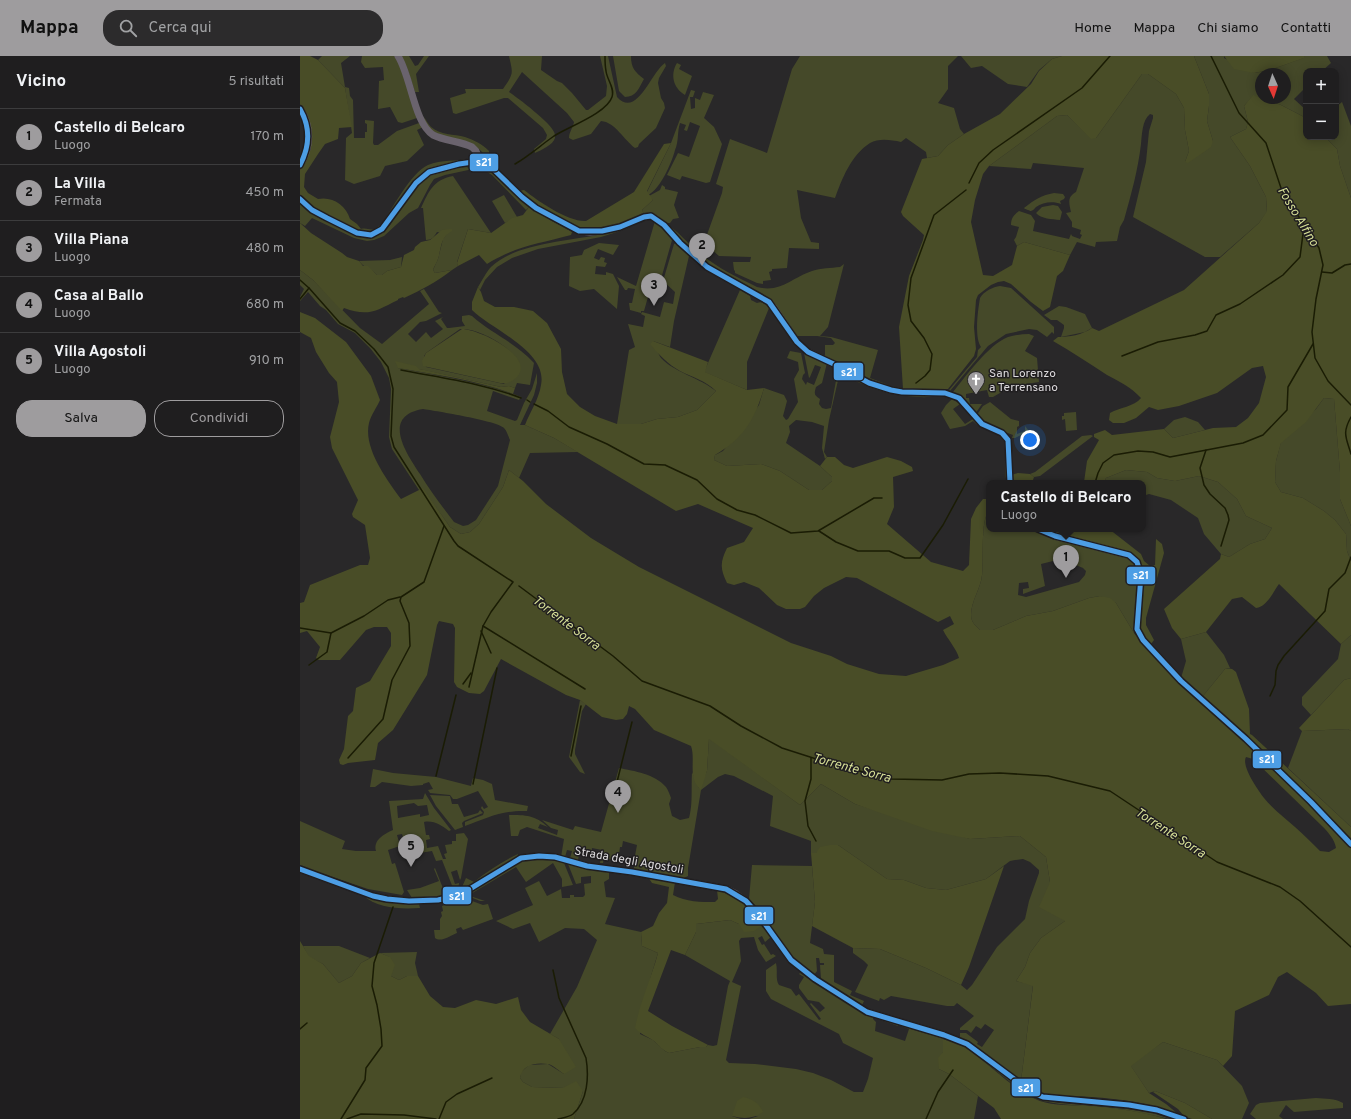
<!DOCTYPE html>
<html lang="it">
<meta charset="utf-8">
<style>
:root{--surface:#1f1e1f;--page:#2c2b2c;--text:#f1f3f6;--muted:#a1a2a4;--line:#3c3c3d;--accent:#9e9c9e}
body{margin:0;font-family:Overpass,sans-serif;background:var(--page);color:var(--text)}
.controls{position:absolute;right:12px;top:12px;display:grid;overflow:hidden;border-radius:8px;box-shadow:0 2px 10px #0003}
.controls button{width:36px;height:36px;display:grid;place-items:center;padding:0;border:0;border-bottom:1px solid var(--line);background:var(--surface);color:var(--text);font:20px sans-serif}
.compass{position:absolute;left:955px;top:12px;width:36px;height:36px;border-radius:50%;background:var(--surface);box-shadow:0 2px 10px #0003;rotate:177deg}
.you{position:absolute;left:730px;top:384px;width:14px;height:14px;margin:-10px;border:3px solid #fff;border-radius:50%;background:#1a73e8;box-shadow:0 0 0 6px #1a73e833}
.badge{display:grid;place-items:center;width:26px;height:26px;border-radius:50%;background:var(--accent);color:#111;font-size:13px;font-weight:700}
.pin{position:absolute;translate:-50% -33px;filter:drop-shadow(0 1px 2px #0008)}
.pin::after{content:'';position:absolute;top:21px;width:14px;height:12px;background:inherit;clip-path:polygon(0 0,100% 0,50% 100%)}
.popup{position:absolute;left:686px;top:424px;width:160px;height:52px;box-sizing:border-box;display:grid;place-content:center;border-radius:8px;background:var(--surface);filter:drop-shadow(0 1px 3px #0005);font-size:13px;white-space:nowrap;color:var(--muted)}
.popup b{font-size:15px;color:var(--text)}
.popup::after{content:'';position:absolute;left:50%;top:100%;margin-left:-8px;border:8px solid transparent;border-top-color:var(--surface)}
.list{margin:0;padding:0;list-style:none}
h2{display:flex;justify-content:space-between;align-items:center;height:52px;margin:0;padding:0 16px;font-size:17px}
h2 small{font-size:13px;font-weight:400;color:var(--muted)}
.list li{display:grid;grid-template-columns:26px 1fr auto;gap:12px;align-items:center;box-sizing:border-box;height:56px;padding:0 16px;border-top:1px solid var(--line)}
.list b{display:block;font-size:15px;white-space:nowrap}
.list p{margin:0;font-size:13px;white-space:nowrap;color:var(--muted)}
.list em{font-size:13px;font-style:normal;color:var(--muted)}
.actions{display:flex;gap:8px;padding:12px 16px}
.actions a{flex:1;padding:9px 0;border:1px solid var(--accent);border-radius:16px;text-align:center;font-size:14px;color:var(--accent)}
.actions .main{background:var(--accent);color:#111}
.icon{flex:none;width:22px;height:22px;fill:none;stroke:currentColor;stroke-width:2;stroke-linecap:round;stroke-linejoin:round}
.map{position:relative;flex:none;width:1051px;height:1063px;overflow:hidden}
header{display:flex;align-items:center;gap:24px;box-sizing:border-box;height:56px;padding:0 20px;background:var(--accent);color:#111}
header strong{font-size:19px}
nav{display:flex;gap:22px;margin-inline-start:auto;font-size:14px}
.search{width:280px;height:36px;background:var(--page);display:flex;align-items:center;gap:10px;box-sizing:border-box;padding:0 14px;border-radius:16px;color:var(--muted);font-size:15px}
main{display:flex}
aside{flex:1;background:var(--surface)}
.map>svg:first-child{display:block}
</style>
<header>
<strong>Mappa</strong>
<div class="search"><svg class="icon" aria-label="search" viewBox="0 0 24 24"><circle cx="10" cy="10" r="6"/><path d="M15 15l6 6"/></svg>Cerca qui</div>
<nav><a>Home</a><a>Mappa</a><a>Chi siamo</a><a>Contatti</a></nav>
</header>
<main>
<aside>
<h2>Vicino<small>5 risultati</small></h2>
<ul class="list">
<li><span class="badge">1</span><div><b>Castello di Belcaro</b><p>Luogo</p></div><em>170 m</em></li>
<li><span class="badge">2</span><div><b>La Villa</b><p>Fermata</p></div><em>450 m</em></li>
<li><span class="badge">3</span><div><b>Villa Piana</b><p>Luogo</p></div><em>480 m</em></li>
<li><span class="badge">4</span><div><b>Casa al Ballo</b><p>Luogo</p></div><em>680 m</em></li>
<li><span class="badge">5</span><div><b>Villa Agostoli</b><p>Luogo</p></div><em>910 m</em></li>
</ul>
<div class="actions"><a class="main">Salva</a><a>Condividi</a></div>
</aside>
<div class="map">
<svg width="1051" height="1063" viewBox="0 0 1051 1063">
<rect width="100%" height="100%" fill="#292829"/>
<!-- green -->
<g fill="#454929" fill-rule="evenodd">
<polygon points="22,0 50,0 41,7 45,31 49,32 50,40 53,44 54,82 65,82 65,76 67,76 67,68 65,67 65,64 74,65 73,87 74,89 78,89 97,75 119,67 123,71 117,74 124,89 107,105 85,110 80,120 54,128 45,124 46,82 52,77 45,32 18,4"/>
<polygon points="62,0 95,0 99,6 117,62 102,67 98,66 90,51 78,53 79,25 84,24 83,11 65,12 61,6"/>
<polygon points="100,0 109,0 115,10 118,9 124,0 129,0 116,18 119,36 115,36 107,12"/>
<path d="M209 0H242L241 14 257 25 262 27 272 37 286 54H288L306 40 307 30 300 0H308L317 41C337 63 351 16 365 7L366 10 359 22 358 27 361 42 364 47 365 52 356 72 339 88 338 91 335 92C324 84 315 66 301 65L291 78 273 84 269 82C269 76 273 72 274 66L267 57 222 16 209 36C218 42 251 67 254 76 255 77 255 81 255 82 253 89 241 94 235 97L234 93 246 83 247 79 243 72 208 42H204L156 58 153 57 150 42 166 37 165 33H203C214 17 213 18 209 0Z"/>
<path d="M313 0H331C331 12 335 16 344 23 339 32 336 41 325 41L319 35Z"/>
<path d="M500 0H658L648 10V33L638 47 654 52 660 73 664 78 648 89 638 100 627 102 626 96 606 82 601 86C591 84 579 82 570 87 551 99 542 123 535 142L497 134 501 162 511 186 519 187V193L489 192 487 212 472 213V215L469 216 471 224 463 225V228L457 227 435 217V215L434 214 433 206H450L451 201 419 200 404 187 422 137 423 131 416 128 430 83 467 97 492 13Z"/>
<polygon points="661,0 762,0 752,3 739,14 727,31 708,28 682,10 671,12"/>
<path d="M894 0H924V2L954 17 970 14 1003 2 1005 0H1027L1031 7 1022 15H1006V31L994 43 1006 54V62L981 49 953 40 944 50 948 66 946 73 930 81 950 110 966 141 967 156 959 167 920 201H905L833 161 846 106 849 75 853 62V59L850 58C842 64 842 79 841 88 838 114 831 139 824 164L820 171 817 185 796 186 795 191 777 186 770 199 724 186 717 190 714 184 716 181 719 171 711 169C711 162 714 159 719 155L731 159 735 165 733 175 769 183 771 178 772 180 780 183 782 179 780 178 781 174 772 171V166L766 157 771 156C769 147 767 141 776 136L784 112 733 107 731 113 689 110 757 60 767 59 791 82H796L842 18H848L876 38 884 52 885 74 889 95 885 106 913 85 907 65 909 50V38ZM961 18H985V42H961Z"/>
<path d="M377 7 381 9 379 13 392 20 385 39C373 32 370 18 377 7Z"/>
<path d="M391 34 395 35 393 41H390L391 53 395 52V42L400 44 403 36 414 39 404 62 414 71 422 88 410 126 406 127 382 120 380 124 367 119 378 97 389 101 400 70 390 66 387 75 384 74 386 69 380 67C377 76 379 85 375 94 372 106 360 134 348 139L347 136 371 87Z"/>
<polygon points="1042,46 1051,70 1051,142 1040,110 1037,93 1025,81 1036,81 1036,51"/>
<path d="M124 61C126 64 129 69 131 71 140 79 154 78 165 81 174 84 182 88 189 95V97L185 99C183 97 181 95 179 93 162 82 128 85 124 61Z"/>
<path d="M174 97V103L128 114 86 167 72 176 58 174C70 169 70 180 83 166 94 150 111 117 128 109 141 103 157 106 171 102Z"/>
<polygon points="180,108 185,110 229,151 226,154 192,119 177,110"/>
<polygon points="163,110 173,113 145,119 134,123 130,129 118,152 109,157 84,180 74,184 67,185 54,182 12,162 5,170 0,167 0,148 9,156 19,162 55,179 74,181 84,176 90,169 117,131 130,118"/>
<path d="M153 120 191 177 168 173 157 206 158 210 152 214 135 217 133 214 138 203 143 183 147 178 137 176C134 181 132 184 126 184L123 152H121C129 135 133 124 153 120Z"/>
<polygon points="362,129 365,131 365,133 378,136 374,149 379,162 373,163 370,167 365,167 344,158 342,154 353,144 349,140 360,134"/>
<path d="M754 137 763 138 765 141 764 143 760 145 761 148C753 145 743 146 736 151 734 153 734 154 731 155 730 155 726 153 725 153L724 152C734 144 742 139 754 137Z"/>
<polygon points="204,139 217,161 205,167 192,145"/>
<path d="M753 149 758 150 762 156 760 164C752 163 741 163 736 157L742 151Z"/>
<polygon points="355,165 371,182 372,184 361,223 348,241 344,255 341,255 341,257 330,254 329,247 332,247 335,233 328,232 327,234 325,234 317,221 336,230"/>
<path d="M332 170 320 175 301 181 238 193 212 202 197 211 185 224 180 234 178 231C182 225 186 216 191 211 215 187 271 185 302 178 312 176 322 172 332 170Z"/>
<path d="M369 170C380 177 389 189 400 197 417 212 437 221 457 231 481 237 491 222 512 215 521 212 531 212 540 211L544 208 528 271 520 280 531 281 578 294 570 322 591 330 602 332 603 333C575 327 550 314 525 301V289H533L535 287 531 282 517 280H496L471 244 463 238 408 208 392 195Z"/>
<polygon points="299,187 319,189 313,199 298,193 294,202 299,204 301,201 305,202 304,206 307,207 305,211 296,210 295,218 306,219 306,216 313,218 319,230 317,253 294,233 280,235 269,230 270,201 282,199 284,194"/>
<path d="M376 187 389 200 374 265 370 291 353 285C356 290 358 298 361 302 374 316 400 322 416 335L397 354 378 361 357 363 341 368H317L329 294 335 291 328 268 343 271 345 260 341 258 342 256 360 261 364 246 373 248 375 236 363 225 374 188Z"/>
<path d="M102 201 101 211 87 215 82 219H77C71 212 64 212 59 205L90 204Z"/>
<path d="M0 214 13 224 60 272 82 288 129 248 120 235 124 233 139 256 142 257 126 265 120 266 108 278 116 286 126 276 131 282 143 273 135 265 143 261 141 263 147 272H149L165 270 162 265V260L169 259 172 260C192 278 215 286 234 307L230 329 217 327 215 332 209 330 201 331 119 313 98 312C140 320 182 326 221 341L219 344 193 335 187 355 215 365 217 364 224 347 232 333 237 317V327L234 339 220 369H225L254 382 278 396 230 397 219 422 209 414 203 431 179 468 170 476 161 478 150 471 123 433 119 434 92 393 89 381 91 333 89 322 81 306 70 292 55 277 38 268 26 254 20 250 8 236 0 245V241L4 233 0 229ZM160 273C179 272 210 290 219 306L204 328 126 311 124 300 126 297ZM123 353C136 355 198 365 204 372 207 375 208 380 210 384L198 430 176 464 168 469 163 470 154 466C142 450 130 435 120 418 106 397 81 360 123 353Z"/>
<path d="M700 230 711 232 754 271V278L752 276 747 281 737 274 729 273 706 278 688 290 650 335 649 334 677 301 678 294 681 291C674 281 678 254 680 242 684 235 693 231 700 230Z"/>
<path d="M440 234 450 240 451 244 457 247C462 245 465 247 469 252L447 306V334L404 316Z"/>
<polygon points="759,250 766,251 785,258 792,272 785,276 761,281 764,272 764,269 757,264 751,264 744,259"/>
<path d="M729 278 734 280 725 295 737 302 739 326 712 330 693 341H689L687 334 666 338V342H669L670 348H682L675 358 653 336C667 319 688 289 708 281 715 279 722 278 729 278Z"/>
<path d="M490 295 501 297 505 317 503 319 502 323 506 329 507 326 514 329 521 311 515 309 510 321 509 322 504 297 527 307 522 327 516 331C514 338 514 339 520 343L519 348 522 352 526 353 531 352 537 319 541 315 570 330 635 339C629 342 623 341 617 341 590 339 566 332 543 318L539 320 529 364 524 396 527 401 525 403 522 392 524 370 512 366 496 364 489 370 490 376 486 387 520 410 532 421V425L522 434H509L480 415 461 408 427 410 414 404 415 399 423 395 459 349 464 332 484 339 487 345 483 360 486 364 488 363 498 346 494 323 499 314 498 306 487 302Z"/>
<polygon points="1024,342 1034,343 1040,416 1040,443 1051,470 1051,505 1047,495 1046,478 1035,464 1024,455 1003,442 981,436 975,426 976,405 981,386 1016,353"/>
<path d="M652 343 660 348 653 353 665 368 673 363 706 384V423C703 410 712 386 698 378 688 373 682 374 673 365L665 370 650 373 641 357 646 349Z"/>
<polygon points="690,346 711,363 719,365 719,370 717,371 717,378 725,375 725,370 729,375 715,382 712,382 713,379 687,369 676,360 683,350"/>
<polygon points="776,356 777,374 766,375 765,363 762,364 762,360 764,360 764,357"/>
<polygon points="885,361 898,366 905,374 873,382 864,373 874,364"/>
<polygon points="791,379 793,380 740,420 734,421 730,418 735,416 782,380"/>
<polygon points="826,414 847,416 857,422 875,425 899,420 918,426 937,443 946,460 972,472 965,483 950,488 929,501 921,498 904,478 898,462 871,444 849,438 843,440 843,427 804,427 806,422"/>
<path d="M689 455V473H734L828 501 835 508 839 519 834 577 816 547 800 540 789 542 753 555 726 560 693 574H680C675 569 671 566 671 559 671 545 681 532 682 519 684 506 680 463 689 455ZM764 504 783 512 786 515 785 519 779 526 726 541 718 539 719 527 728 526 729 532 723 533V538L745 530 741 508 753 505Z"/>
<polygon points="906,576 924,599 930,612 925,613 903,640 881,622 886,605 881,583"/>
<polygon points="1051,579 1051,622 1044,624 1011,659 1002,649 1002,641 1038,603 1041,588"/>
<polygon points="280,644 286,648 282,655 275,694 275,698 285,718 280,716 269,701"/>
<polygon points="1048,673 1051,675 1051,771 988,712 1002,675"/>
<path d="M409 682 500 749 521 728 555 748 670 783 720 780 746 801 750 826 765 865 741 882 730 897 725 911 716 925 733 929 721 1025 660 981V977H666L678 986 677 988 682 991 694 974 685 968 681 973 676 970 671 977 667 974H660V972L674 960 657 947 654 950H647L591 940 584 944 580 942 579 945 555 936 568 909 564 905 553 897V892L580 893 626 912 661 929 667 934 672 929 697 891 725 863 729 845 739 817V814L730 806 723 803 715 804 710 805 686 823 646 834 626 832 604 824 587 823 538 789 516 797H511V785L470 770 473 740 434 720 425 718 418 721 401 734 388 812V820L384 822 334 813V805L337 789 323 785 322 791H320L318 805 304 802 303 807H300L302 794 292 792 291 799 279 797 278 805 270 802 272 795 267 794 265 801H261L264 783 227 771 220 774 218 780H211L209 759C226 759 235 759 248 771L240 768 238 772 257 779 258 774 251 772 242 764 273 774 275 770 301 776 319 712C334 715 355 718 366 731 368 734 370 739 371 742L369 748 372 760 380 764 389 762C393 748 391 731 392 716L399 732 407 715Z"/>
<path d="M73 713 93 717 136 721 171 730 173 722 183 724 192 728 195 744 228 750 227 755C202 754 187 762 165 770V766L183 759 184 756 181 752 182 750 184 753 188 751 178 735 157 743H153L150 739 130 737 128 734 133 733 129 726 123 728V729L111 730 82 726 75 731H70Z"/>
<path d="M125 737 134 752 151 774 149 775C142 770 134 764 124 766L126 779H129L130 783 126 784 127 792 138 790 143 803H146L144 798 147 797 145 789 152 788V785H156V778L164 777 168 783 161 822 160 824 157 814 151 816 155 828 159 827 158 836 150 838 149 836 153 832 142 804 136 805 132 795 120 797 118 782 104 784 102 778 97 779 100 790 88 794 92 808 95 807 104 836 102 839 68 833 0 810V765L45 785 42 793 56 795H76C73 784 84 778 93 774L89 745 123 743ZM114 747 118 750 127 749 129 759 120 761V758L98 762 97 750Z"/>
<polygon points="130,739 150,740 152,748 158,748 164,761 178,757 180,754 183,757 164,765 162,767 163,771 155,774 136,750"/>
<path d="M218 798 217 802 162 835V831L166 822 174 826C188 815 201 806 218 798Z"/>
<polygon points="230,803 254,804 264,807 273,829 262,831 262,823 253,807 226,826 216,811 169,839 170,840 185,845 180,845 168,840 168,838 222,805"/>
<path d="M268 808 344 821H342L309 816V823L304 826 306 841 315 842 305 868 341 876 342 890 358 897 351 920 340 978 353 984 365 995 369 997 400 991H406L408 989 413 990 417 989 428 930 430 925 385 899 396 876V868L430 864 439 868 462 869 471 881 465 886 462 880 458 882 462 889 464 888 471 899 473 898 476 900 466 906 458 894 454 881 441 882 439 885 441 905 432 926 441 930 426 1004 429 1007 455 1008 496 1013 513 1017 531 1024 554 1036H563L568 1023 573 1002 543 987 539 978 471 943 466 935V914L476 907C478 915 475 923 479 929L491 933 496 940 499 938 519 964 521 963 510 948 511 947 520 956 525 952 519 946 508 944 499 932V929L504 921 499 918 500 917 543 945 558 954 573 961V963L576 966 575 975 605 985 609 973 598 969V970L578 963 661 988 673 996 730 1039 742 1044 760 1047 827 1053 853 1057 870 1063 826 1054 760 1048 742 1045 729 1040 718 1032 672 996 643 983V996L639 1013 649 1018 678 1040 674 1063H449L458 1060H432L441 1063H274L283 1035 263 1032 232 1031 223 1026 220 1022 221 1016 229 1009 248 1008 264 1018 259 983 250 978 277 931 297 884 284 873 265 872 239 886 230 867 213 873 196 865 233 849 225 832 239 825 247 840 261 833 262 842H270V839H274V841H283L285 839 284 828 291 827V820L281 821V827L276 828Z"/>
<polygon points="452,809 512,810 515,846 510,887 523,893 524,898 534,899 534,926 552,935 550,939 564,945 562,949 521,923 520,909 524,909 524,907 520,907 519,902 516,902 517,915 514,919 493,902 462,859 463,855 460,851 458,852 449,843"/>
<polygon points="135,812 146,840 112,842 107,834 120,832 139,825 134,813"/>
<path d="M63 839 119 848 120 852C101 853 77 853 63 839Z"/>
<path d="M161 841 183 849 188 848 193 863 163 874 161 871 156 873 157 877C151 879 141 887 135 882L134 874H140V863L142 860 141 856 143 855 142 850 145 849 144 844Z"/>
<polygon points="3,890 39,890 70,902 61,907 52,920 39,927 23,908 9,901"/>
<polygon points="117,896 115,907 118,920 107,920 99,924 91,920 89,901 80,897"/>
<polygon points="863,986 917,1004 942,1030 949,1047 942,1063 912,1063 885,1047 855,1035 849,1037 830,1009"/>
<path d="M1016 1042C1025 1043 1035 1042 1043 1047V1052L994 1056 986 1049 979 1060 983 1063H956L950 1058 956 1049 960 1047Z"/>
</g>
<!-- forest -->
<g fill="#494d27" fill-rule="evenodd">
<path d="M0 0H10L18 4 45 32 52 71 39 72 38 83 25 88 18 98 5 118 4 131 8 137 18 143C32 140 46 149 50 163L57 168 61 173 58 174 20 156 0 140V113L11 93 0 50Z"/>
<polygon points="762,0 894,0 909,38 909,50 907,65 913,85 911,91 888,107 885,106 889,95 885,74 884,52 876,38 848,18 842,18 796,82 791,83 767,59 757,60 689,110 683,118 675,144 671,166 683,219 693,220 712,209 717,190 724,186 770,199 763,215 757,220 750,251 743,255 731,246 711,228 704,225 698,226 691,229 678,239 676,244 674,271 676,293 674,300 648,333 603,333 599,271 609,220 623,184 624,179 603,160 601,156 622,103 638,100 648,89 664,78 700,58 731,28 739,15 752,3"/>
<polygon points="924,0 1005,0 1004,2 970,14 954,17 934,13"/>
<path d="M953 39 981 49 1006 62V81H1025L1037 93 1040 110 1051 142V470L1040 443V416L1034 343 1024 342 1006 366 981 387 976 405 975 426 981 436 1003 442 1024 455 1035 464 1046 478 1047 495 1051 505V579L1041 588 979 528C973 536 967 551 956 552L942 541 932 543 906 576 881 583 872 572 864 553 920 503 921 498 929 501 950 488 965 483 972 472 946 460 937 443 918 426 899 420 875 425 857 422 847 416 826 414 806 422 804 427 784 426 787 405 799 384 794 381V378L805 374 812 379 864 373 873 382 913 372 936 371 948 362 959 347 966 321 963 310 952 312 917 337 879 350 858 354 849 351 836 362 824 367H813L809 364 810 357C820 351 834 351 841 342 831 331 820 326 807 319 789 307 772 296 753 285L758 281C769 281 782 279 792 272L799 275 884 234 959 167 967 155 966 141 950 110 930 81 946 73 948 66 944 50Z"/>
<path d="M371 87 347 135 353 144 342 154 344 158C328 165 308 174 290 174 271 173 234 147 219 135L224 134C238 145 268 166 286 165L334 136 364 88Z"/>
<path d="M229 151 250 164 272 176 271 179C238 188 216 190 187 208L179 199 158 210 157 207 168 173 191 177 212 162 223 159Z"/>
<path d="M0 167 11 177 42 197 47 201 59 205 63 210H68L77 219H82L87 215 101 211 104 199 114 194 115 191 121 186 130 184 142 174 152 173V175C140 182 142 190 138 203 137 207 134 210 133 214L135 217 152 214C137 226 121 234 104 242L103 241 98 243V244C76 255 68 261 44 252L42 255 13 224 0 214Z"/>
<path d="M178 231 181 236 184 245 195 251H214L233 255 247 267 261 293 262 316 267 338 280 351 295 360 317 368H341L357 363 378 361 397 354 416 335C406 325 392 321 380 315 368 308 359 299 350 288L353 285 408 306 405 316 447 334 464 332C455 363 444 382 415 399L414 404 427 410 461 408 480 415 509 434H522L532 425V421L520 410 527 401H535L544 409 553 412 587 401 601 405 612 411 613 415 593 421 594 451 587 468 631 506 663 515 669 509 671 463 676 452 683 443H689V455C680 463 684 506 682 519 681 532 671 545 671 559 671 566 675 569 680 574H693L726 560 753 555 789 542 800 540 810 542 816 547 834 577 848 594 896 639 903 640 925 613C930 612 932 612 936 616L949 653 950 678 952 679 1051 771V948L1028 950 1016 937 987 916 978 921 969 939 935 955 932 1000 923 1010 917 1004 863 986 831 1010 849 1037 866 1048 878 1058C851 1047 820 1043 791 1041 773 1040 750 1043 733 1033 729 1031 725 1028 721 1025L733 930 716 925 725 911 730 897 741 882 765 865 739 851 750 826 746 801 720 780 670 783 632 775 555 748 521 728 500 749 409 683 407 715 401 734C387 722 396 704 391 690L354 674 335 653 329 650 327 658 323 663 316 664 302 661 280 644 266 639 201 603 184 635 180 638 169 637 157 631 154 626 155 572 153 568 139 565 137 569 127 619 93 674 78 687 75 704 48 707 43 709 40 708 39 704 44 693 48 660 53 655 56 632 70 625 91 590V577L87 571H74L66 574 40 604H19L16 602 20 591 7 575 0 577V547L4 546 10 529 60 509H68L70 502 65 469 53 461 52 458 58 444 32 392 30 381 39 346 37 326 29 317 16 296 11 282 0 276V256L15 262 46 286 71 320 80 344C77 351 71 359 69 367 63 392 87 424 101 443L123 432 150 471 161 478 170 476 179 468 203 431 209 414 223 425 246 448 291 482 339 511 491 587 531 600 547 608 579 618 606 620 643 609 659 602C656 592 648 584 643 574L654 568 650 560 638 566 557 522 546 521 524 532 514 540 505 551 500 553H486L477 549 459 532 444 526 434 529 427 527C420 513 420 506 427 492L444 486 453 472 398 448 376 455 254 382 225 369C230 356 239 343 241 329 248 295 192 274 172 254V246ZM946 701 953 703 1022 770C1028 776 1035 784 1036 792L1029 796 1020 795C1012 787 1004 779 995 771 985 762 973 753 964 742 958 734 941 710 946 701Z"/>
<path d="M162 273C178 273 236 300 217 321 212 326 207 328 200 327L123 310 122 305 126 297Z"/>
<path d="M95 305 116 310 119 313 125 314 201 331 209 330 215 332 213 338C177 324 137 319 98 312Z"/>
<polygon points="718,417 730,418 734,421 733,424 725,427 712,427 711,419"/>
<polygon points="742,473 809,473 841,498 844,505 850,510 855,509 856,483 862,488 864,497 846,562 846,569 854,584 851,588 845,582 840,571 838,505"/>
<polygon points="1051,622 1051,675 1048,673 1002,675 999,672 1044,624"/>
<polygon points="530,789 538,789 587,823 604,824 626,832 646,834 686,823 704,810 669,911 661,929 626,912 580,893 553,892 512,870 515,846 511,797 516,797 520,791"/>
<path d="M348 821 375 826 373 839C386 846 401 846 415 846L418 843 417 834C440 842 448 849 462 869L454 875 444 876 439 868 430 864 396 868V876L385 899 371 894 348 955 372 970 408 989 406 991H400L369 997C362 994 359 989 354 985 347 980 341 979 335 972 340 946 351 923 358 897L342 890 341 876 353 870 359 857 367 847 369 831 352 827Z"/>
<path d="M0 885 9 900 23 908 39 927 52 920 61 907 80 897 90 901 95 909 91 920 99 924 107 920H118L130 940 143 951 155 952 176 944 196 948 218 941 221 954 230 966 259 983 276 1011 264 1018C259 1015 253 1009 248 1008 235 1006 222 1009 220 1022L223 1026 232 1031 263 1032 276 1025 283 1035 274 1063H0Z"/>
<path d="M643 983C654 986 664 990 673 997 695 1013 715 1035 740 1045 754 1050 773 1049 788 1050 815 1052 841 1055 866 1063H701L694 1052 649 1018 639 1013 638 1002 643 996Z"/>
<polygon points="855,1035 885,1047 912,1063 892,1063 884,1060 878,1053 853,1036"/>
<path d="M443 1041C453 1043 459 1047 463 1056 453 1063 444 1063 432 1060L437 1045Z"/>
</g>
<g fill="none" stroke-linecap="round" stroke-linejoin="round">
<!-- stream -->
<g stroke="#1a1c04" stroke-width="1.5">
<polyline points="911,0 939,57 966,87 982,135 1019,192 1023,209 1016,243 1012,276 1015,302 1028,325 1051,349"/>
<path d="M215 108C229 100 241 89 254 80 268 71 307 57 312 41 315 32 307 24 306 15 305 10 305 5 305 0"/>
<polyline points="669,127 679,107 693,94 782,32 810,0"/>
<polyline points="1022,216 1032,217 1045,209 1051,208"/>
<polyline points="0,224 9,232 40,267 55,275 74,293 88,311 93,333 91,380 94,391 154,485 158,490 213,526 191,556 183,570 169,631"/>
<polyline points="0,243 9,232"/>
<polyline points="822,300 858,286 895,279 907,275 916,259 940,248 983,219 1000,201 1004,170"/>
<path d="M101 314C141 322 182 327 221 342"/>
<polyline points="616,327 625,320 630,314 632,298 624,282 611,265 608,249 611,222 634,159 666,134"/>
<polyline points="227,344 230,346"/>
<polyline points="234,348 248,355 269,371 307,388 344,408 365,409 397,424 417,443 437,454 455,459 491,477 518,475 574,442 582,442"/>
<path d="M1051 361C1042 377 1046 381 1051 398"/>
<polyline points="906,394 900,412 904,429 910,438 925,452 928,459 929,464 921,490"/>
<polyline points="795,427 798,417 803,407 814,399 838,395 853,396 870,401 943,387 963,379 987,354 988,331 1013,288"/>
<polyline points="519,475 536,486 558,495 589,495 605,502 620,502 643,469 668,423"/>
<polyline points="219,530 313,600 342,625 410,650 441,670 482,692 535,709 592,723 642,724 669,718 700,717 748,720 810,735 917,806 980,831 1000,845 1051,891"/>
<polyline points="183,570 285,633"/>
<polyline points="0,572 31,577"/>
<polyline points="181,575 191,597"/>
<polyline points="9,609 27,596 31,577 64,560 88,544 100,541"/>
<polyline points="163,628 171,617"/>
<polyline points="970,640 975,629 976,615 978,609 984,600 1025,555 1029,533 1045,517 1051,501"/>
<polyline points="271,700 281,650"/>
<polyline points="48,702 83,663 92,624 110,590 109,567 100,545 101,541 124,526 144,470"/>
<polyline points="511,702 511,723 505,745 508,770 516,785"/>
<polyline points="136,720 156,639"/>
<polyline points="173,728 197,612"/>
<polyline points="312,746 332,666"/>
<path d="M253 914 259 942 286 1002C289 1020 288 1045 273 1058 269 1061 262 1062 258 1063"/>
<polyline points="0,973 7,967"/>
<polyline points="41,1063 65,1024 66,1012 82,990 81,973 77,949 72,930 74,907 93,851"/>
<polyline points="47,1063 61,1058 104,1059 136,1063"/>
<polyline points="139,1063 146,1046 157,1038 192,1022"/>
<polyline points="626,1063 638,1036 653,1014"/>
</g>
<!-- minor -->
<g stroke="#6a636d" stroke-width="7">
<path d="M98 0C111 20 114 67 133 79 145 85 160 85 172 91L176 95 180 105"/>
<path d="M0 53C12 70 11 92 0 109"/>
<polyline points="0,143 12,154 27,162 57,177 71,179 82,173 116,127 129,116 159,108 180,105 188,108 222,141 236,152 279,175 290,176 302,175 320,171 344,161 351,160 356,163 364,169 380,187 407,211 469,246 474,252 497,286 508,296 538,310 569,327 591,334 602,336 645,337 659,342 682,368 702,377 708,384 710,427"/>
<polyline points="738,473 755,480 829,499 837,506 841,519 837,573 843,584 881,625 946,683 1011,746 1051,788"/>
<polyline points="0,813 73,840 87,843 109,845 138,844 160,839 221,802 239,800 255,801 287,810 332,816 426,833 436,838 446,845 460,861 491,904 515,923 567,956 644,979 667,988 733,1037 743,1041 829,1049 857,1054 884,1063"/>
</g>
<defs>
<g id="bus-1">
<path d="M0 53C11 72 10 90 0 109"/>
<polyline points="0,143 12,154 27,162 57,177 71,179 82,173 116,127 129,116 159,108 180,105 188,108 222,141 236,152 279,175 302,175 320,171 344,161 351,160 364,169 380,187 407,211 469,246 497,286 508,296 538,310 569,327 591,334 602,336 645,337 659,342 682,368 702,377 708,384 710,427"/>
<polyline points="738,473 755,480 829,499 837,506 841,519 837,573 843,584 881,625 946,683 1011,746 1051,788"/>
<polyline points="0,813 73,840 87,843 109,845 138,844 160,839 221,802 239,800 255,801 287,810 332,816 426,833 446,845 460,861 491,904 515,923 567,956 644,979 667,988 733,1037 743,1041 829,1049 857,1054 884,1063"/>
</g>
</defs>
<!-- bus-1 casing -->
<use href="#bus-1" stroke="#201e20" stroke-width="8"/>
<!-- bus-1 -->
<use href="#bus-1" stroke="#4d9ee5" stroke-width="5"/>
</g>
<!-- icons -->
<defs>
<symbol id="church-pin" viewBox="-11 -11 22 30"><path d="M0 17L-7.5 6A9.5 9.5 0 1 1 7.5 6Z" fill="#9e9c9e" stroke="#201e20"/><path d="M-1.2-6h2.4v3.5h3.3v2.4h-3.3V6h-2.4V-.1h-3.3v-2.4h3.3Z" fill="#fff"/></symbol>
</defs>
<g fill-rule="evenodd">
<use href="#church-pin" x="666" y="314" width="20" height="27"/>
</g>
<g text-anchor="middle" stroke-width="3" stroke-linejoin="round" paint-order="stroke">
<!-- poi labels -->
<g font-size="12" fill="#dddbdd" stroke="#201e20" text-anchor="start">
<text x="689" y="321">San Lorenzo<tspan x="689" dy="14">a Terrensano</tspan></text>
</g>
<!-- street labels -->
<g font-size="12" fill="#dddbdd" stroke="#201e20">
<text transform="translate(329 804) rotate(10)" y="4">Strada degli Agostoli</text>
</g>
<!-- water labels -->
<g font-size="13" font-style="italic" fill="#d6df96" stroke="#201e20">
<text transform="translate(999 160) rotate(59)" y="5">Fosso Alfino</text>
<text transform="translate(267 566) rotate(37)" y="5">Torrente Sorra</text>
<text transform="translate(552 711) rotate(15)" y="5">Torrente Sorra</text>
<text transform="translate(871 776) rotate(33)" y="5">Torrente Sorra</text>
</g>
</g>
<g stroke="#201e20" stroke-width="1.5">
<rect x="169" y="97" width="30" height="19" rx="4" fill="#4d9ee5"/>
<rect x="533" y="306" width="31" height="19" rx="4" fill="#4d9ee5"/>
<rect x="826" y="510" width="30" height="19" rx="4" fill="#4d9ee5"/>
<rect x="952" y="694" width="30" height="19" rx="4" fill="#4d9ee5"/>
<rect x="142" y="830" width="30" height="19" rx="4" fill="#4d9ee5"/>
<rect x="444" y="850" width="30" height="19" rx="4" fill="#4d9ee5"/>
<rect x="711" y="1022" width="30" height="19" rx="4" fill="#4d9ee5"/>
</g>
<g font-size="11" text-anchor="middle" font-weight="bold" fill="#fff">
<text x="184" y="110">s21</text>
<text x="549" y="320">s21</text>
<text x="841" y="523">s21</text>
<text x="967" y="707">s21</text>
<text x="157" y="844">s21</text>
<text x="459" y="864">s21</text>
<text x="726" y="1036">s21</text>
</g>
</svg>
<div class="controls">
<button>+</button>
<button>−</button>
</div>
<svg class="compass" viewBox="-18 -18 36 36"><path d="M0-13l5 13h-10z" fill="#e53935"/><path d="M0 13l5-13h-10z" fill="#a1a2a4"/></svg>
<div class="you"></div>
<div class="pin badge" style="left:766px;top:522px">1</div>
<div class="popup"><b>Castello di Belcaro</b>Luogo</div>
<div class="pin badge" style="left:402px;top:210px">2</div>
<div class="pin badge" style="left:354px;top:250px">3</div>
<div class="pin badge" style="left:318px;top:757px">4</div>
<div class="pin badge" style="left:111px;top:811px">5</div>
</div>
</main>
